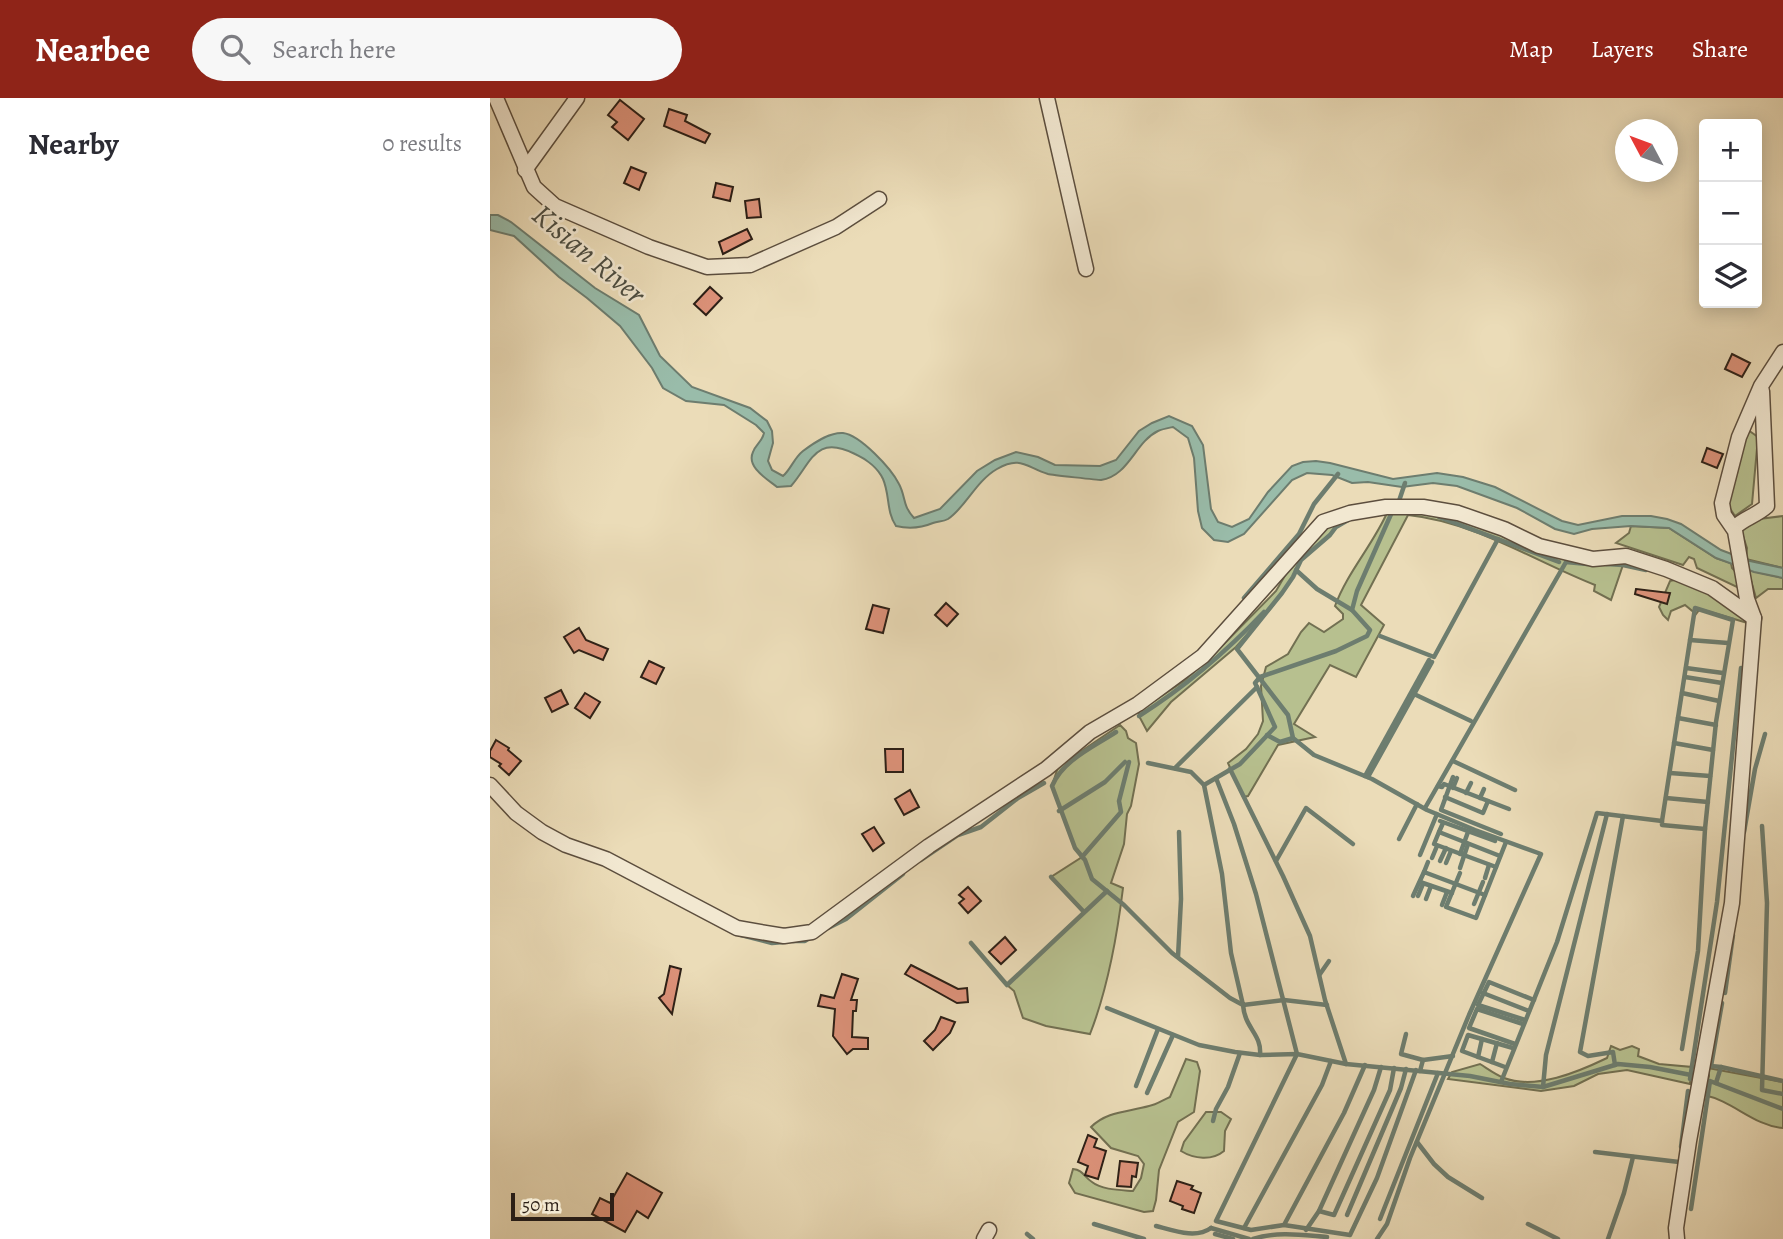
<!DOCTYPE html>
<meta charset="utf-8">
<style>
:root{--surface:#fff;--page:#f7f7f7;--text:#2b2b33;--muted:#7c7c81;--line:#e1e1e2;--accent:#8f2418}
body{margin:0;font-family:Alegreya,serif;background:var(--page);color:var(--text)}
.controls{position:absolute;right:21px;top:21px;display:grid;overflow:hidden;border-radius:7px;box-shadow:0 4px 18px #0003}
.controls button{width:63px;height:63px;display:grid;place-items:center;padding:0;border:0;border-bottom:2px solid var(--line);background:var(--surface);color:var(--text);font:35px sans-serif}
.compass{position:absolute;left:1125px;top:21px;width:63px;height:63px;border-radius:50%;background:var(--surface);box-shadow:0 4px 18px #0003;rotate:311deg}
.scale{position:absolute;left:21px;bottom:18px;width:103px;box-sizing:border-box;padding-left:7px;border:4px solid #2c1f16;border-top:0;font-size:19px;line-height:24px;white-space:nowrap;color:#2c1f16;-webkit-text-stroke:5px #f2e8d1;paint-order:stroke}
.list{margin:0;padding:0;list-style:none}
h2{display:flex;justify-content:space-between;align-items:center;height:91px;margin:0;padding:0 28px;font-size:30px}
h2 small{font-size:23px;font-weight:400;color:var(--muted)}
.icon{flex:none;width:38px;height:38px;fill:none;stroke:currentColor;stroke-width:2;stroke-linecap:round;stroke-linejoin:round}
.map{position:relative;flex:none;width:1293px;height:1141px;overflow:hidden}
header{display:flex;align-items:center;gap:42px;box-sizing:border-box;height:98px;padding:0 35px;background:var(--accent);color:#fff}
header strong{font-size:33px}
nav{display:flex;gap:38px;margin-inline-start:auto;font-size:24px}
.search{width:490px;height:63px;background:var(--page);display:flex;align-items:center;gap:18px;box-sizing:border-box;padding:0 24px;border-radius:38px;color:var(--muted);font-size:26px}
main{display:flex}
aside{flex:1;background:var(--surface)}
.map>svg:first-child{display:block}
</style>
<header>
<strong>Nearbee</strong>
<div class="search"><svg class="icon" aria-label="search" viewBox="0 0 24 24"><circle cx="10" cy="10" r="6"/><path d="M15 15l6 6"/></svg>Search here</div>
<nav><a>Map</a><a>Layers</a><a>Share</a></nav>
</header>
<main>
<aside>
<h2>Nearby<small>0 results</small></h2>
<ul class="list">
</ul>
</aside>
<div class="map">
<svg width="1293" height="1141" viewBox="0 0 1293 1141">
<rect width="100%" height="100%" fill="#ebdcb8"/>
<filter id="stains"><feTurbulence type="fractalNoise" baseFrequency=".00286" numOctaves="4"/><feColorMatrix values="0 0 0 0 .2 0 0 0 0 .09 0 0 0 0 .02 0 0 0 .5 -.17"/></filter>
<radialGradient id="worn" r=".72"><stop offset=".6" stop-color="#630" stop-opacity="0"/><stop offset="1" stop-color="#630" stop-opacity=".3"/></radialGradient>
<!-- green -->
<g fill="#b7c08f" stroke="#727052" stroke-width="2">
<polygon points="1258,332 1268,339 1262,406 1245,418 1239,409 1240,389"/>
<path d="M919 414 969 420 1012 436 1135 461 1121 502 1104 493 1105 487C1044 463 985 424 918 417L871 507 894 527 866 579 840 567 804 626 825 639 788 647 758 698 753 699 738 665 756 651 768 636 773 623 771 588 776 569 798 556 811 534 819 525 834 534 853 521V516L845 508C857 475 882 448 897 415Z"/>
<polygon points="1293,418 1293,470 1256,461 1257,450 1250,429 1269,421"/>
<polygon points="859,421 846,429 840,437 811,462 803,479 782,509 746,549 681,604 657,633 649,618 649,613 694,583 721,559 786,493 810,452 835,426"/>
<polygon points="1141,428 1179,430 1226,460 1241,465 1242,470 1245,473 1249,490 1207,470 1204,461 1199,459 1193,467 1126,445 1139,435"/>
<polygon points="1258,472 1293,480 1293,491 1278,491 1266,500"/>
<polygon points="1206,477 1261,526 1210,511 1206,516 1195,507 1181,513 1178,522 1173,517 1169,509 1180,483"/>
<path d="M630 627 636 633 638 640 646 645 649 666 641 708 637 716 634 746 621 785 633 790C627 839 618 890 600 936L556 928 533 920 524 893 517 887 594 814 561 779 592 759 585 750 562 688 568 669Z"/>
<path d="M1121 948 1130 952 1142 948 1149 951 1148 958 1169 966 1202 969 1200 986 1137 972 1108 976 1084 988 1051 993 958 981 962 974 990 966C998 971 1006 977 1014 980 1046 992 1088 974 1117 960Z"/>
<path d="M696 961 707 964 710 973 704 1014 688 1024 669 1072 666 1102 663 1113 654 1114 585 1095 579 1085 583 1071C593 1072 594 1079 602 1084 612 1092 630 1092 643 1093L651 1080 654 1066 648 1058 621 1050 601 1029C617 1013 638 1014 659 1008 666 1007 673 1002 680 999Z"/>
<path d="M1218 970 1293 984V1030C1264 1028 1243 1003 1214 997L1219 978Z"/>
<path d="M716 1014H731L741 1021 735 1033 734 1053C722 1063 704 1061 691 1053L694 1044Z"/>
</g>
<!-- water -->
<path fill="#99bcaa" stroke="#6d7d6f" stroke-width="2" d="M0 117H8L21 124 105 190 149 217 170 258 202 289 260 310 277 323 282 333 283 345 278 363 282 372 293 378C301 371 304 360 313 353 322 346 340 334 353 335 370 337 401 370 409 386 416 399 412 407 424 420L450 411 487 373 505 362 526 354 548 359 565 367 610 368 626 362 649 333 662 325 679 318 702 328 713 347 721 411 728 424 742 429 759 421 778 394 802 368 813 364 826 363 840 365 903 381 947 375 973 379 1005 389 1072 423 1088 427 1132 418H1161L1177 421 1191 426 1231 452 1260 463 1293 470V480L1264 474 1226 460 1179 430 1141 428 1102 431 1084 436 1065 431 1027 410 967 388 943 385 912 389 878 384 862 385 842 377 817 375 802 382 754 436 738 444 724 442 712 430 708 413 704 360 698 340 683 329C678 330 672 331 668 333 645 344 639 378 611 382 608 382 562 377 558 376 537 370 531 357 507 371 486 383 475 410 458 421 453 424 448 423 443 425 431 430 419 431 406 428 396 413 400 397 393 381 388 370 376 361 365 356 325 336 322 364 301 388L287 389C277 381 256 369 263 354 266 346 272 344 274 335L266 327 234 307 196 303 173 290 162 270 130 228 97 200 69 179 24 138 0 132Z"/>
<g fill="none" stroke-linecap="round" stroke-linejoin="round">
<!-- stream -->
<g stroke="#6d7d6f" stroke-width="4.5">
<polyline points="908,406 915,385"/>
<polyline points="949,419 1069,464"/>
<polyline points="858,422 846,429 840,437 811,462 803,479 792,495 747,551 798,617 803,640 824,657 882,681 937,712 985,732 1051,756 979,917 920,1060 897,1126 887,1141"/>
<polyline points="1116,466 1133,467 1156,472"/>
<polyline points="806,472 827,491 862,512"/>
<polyline points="754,500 809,436 824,406 848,376"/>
<polyline points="890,538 944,559 1008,441"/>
<polyline points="1200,542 1238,545"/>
<polyline points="1196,570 1233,575"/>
<polyline points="1195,579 1232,585"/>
<polyline points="1192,595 1229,603"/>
<polyline points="924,596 981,623"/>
<path d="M649 618C695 589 736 554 774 514"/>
<polyline points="1188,620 1226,627"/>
<path d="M626 634C603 649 573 662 562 688L585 750 595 762 602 781 634 807 682 855 740 900 753 907C755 931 772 936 770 957"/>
<polyline points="777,637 790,644 803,640"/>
<polyline points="1184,645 1223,652"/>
<polyline points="963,663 1025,692"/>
<polyline points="658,665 701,674 714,687 732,776 741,855 753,907 794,902 837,907"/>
<polyline points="685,670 767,589 765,585 770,579 846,553 877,538 880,532 862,512 867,493 902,414"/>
<polyline points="740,671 793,778 820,838 835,902 856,966"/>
<polyline points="1180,675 1220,678"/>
<polyline points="875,678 939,562"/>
<polyline points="878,679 942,564"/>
<polyline points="963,679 951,712 1011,736"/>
<polyline points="726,680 744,726 766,796 807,956 726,1123 761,1132 794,1127 854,1015 875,967"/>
<polyline points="714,687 750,666 785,629 767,589"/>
<polyline points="948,688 952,689 954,686 1019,711"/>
<polyline points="963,690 967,680"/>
<polyline points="976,695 981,685"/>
<polyline points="955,699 993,715 998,703"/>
<polyline points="990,700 994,691"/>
<polyline points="1176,700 1218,704"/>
<polyline points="935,710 1076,464 1097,466"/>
<polyline points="569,713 615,684 635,664"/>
<polyline points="950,723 1005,743"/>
<polyline points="1172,723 1205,510 1243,522 1226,624 1215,731 1208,853 1192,951"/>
<polyline points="953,725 949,734 1010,758"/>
<polyline points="1272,728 1277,805 1272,992 1293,996"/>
<polyline points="949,734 944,746 1006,769"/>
<polyline points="1254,734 1265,671 1275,636"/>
<polyline points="909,741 927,706"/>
<polyline points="970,756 978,734"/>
<polyline points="930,757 947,716"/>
<polyline points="592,759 631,714 629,703 639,664"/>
<polyline points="942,760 947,748"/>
<polyline points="431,762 468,737 491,729 528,700 554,685"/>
<polyline points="786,763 816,710 863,746"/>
<polyline points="950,763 956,750"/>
<polyline points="956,765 961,753"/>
<polyline points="970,770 978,746"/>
<polyline points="934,774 938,764"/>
<polyline points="970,775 956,809 986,820 1016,744"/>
<polyline points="561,779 594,814"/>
<polyline points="995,780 999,767"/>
<polyline points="930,784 962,795"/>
<polyline points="923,798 934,774 995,797"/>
<polyline points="928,798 933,786"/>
<polyline points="936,801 941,788"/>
<polyline points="984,806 993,784"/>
<polyline points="952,807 957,794"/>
<polyline points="338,830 356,821 413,776"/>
<polyline points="251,837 282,845 294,844"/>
<polyline points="303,843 315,843 321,839"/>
<polyline points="481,845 517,887 617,793"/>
<polyline points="688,859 691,801 689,734"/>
<polyline points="830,876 839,863"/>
<polyline points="993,895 1039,913"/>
<polyline points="1235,895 1243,837"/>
<polyline points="617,910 709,947 745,954 770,957 807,956 856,966 980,978 1020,986 1053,989 1128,966 1160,969 1201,977"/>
<polyline points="1035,922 988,907 999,884 1044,902"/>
<polyline points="916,936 911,956 933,962 930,973"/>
<polyline points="1025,946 979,930 987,911 1033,926"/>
<polyline points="988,959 992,941"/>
<polyline points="933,962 963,958"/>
<polyline points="1002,964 1007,945"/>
<polyline points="1125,967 1123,954 1098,958 1090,954 1133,718"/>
<polyline points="1015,969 972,953 978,937 1023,950"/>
<polyline points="1231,969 1293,983"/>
<polyline points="1200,981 1227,804 1251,570"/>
<polyline points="1011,984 1067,844 1107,715 1172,723 1172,727 1215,731"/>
<polyline points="1226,985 1231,969 1221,968 1232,905"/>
<polyline points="646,988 668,931"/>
<polyline points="1053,989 1056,957 1117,716"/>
<polyline points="657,995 683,937"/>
<polyline points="723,1023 726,1011 738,989 750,955"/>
<polyline points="927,1044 944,1066 958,1079 992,1100"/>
<polyline points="1191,1049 1198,993"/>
<polyline points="1105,1054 1189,1064"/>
<polyline points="1201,1111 1220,983 1293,1011"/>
<polyline points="829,1113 844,1117 900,992 904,970"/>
<polyline points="857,1117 911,990 916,971"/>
<polyline points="890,1121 948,975"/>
<polyline points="604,1126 654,1141"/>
<polyline points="1038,1126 1068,1141"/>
<polyline points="794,1127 860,1137 887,1080 926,972"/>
<path d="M666 1128C685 1133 706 1141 721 1130"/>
<polyline points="721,1130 759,1141"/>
<polyline points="754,1130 832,987 841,963"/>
<polyline points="816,1132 829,1113 884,992 891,969"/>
<polyline points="537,1136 543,1141"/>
<polyline points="725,1136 743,1141"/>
<path d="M763 1141C788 1133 812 1137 837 1139"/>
<polyline points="1118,1141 1134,1095 1143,1059"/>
</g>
</g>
<!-- building -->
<g fill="#dd927a" stroke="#2c1f16" stroke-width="2">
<polygon points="130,2 154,21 138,42 122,29 127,24 118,17"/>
<polygon points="179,11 197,17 195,23 220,36 215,45 174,28"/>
<polygon points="141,69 156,75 149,92 134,85"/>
<polygon points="226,85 243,89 240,103 223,99"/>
<polygon points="269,101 271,119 257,120 255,103"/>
<polygon points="257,131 262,141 233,156 229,144"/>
<polygon points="220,189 232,200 216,217 204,206"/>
<polygon points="1242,256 1260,265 1252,279 1235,271"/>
<polygon points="1217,350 1233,356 1227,370 1212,364"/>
<polygon points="1146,491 1180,495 1177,506 1145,496"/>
<polygon points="456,505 468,516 457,528 445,517"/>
<polygon points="383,507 399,511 393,535 376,531"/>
<polygon points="89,530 96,542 118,551 113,562 89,552 84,555 74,539"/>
<polygon points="159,563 174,570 166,586 151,579"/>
<polygon points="71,592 78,606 62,614 55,600"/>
<polygon points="95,595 110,604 100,620 85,610"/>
<polygon points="6,642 19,650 18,652 31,663 19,677 9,668 11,666 0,659 0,653"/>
<polygon points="395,651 413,651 413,674 396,674"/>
<polygon points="420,692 429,709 414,717 405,701"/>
<polygon points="384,729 394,745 383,753 372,736"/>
<polygon points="478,789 491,803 478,815 469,805 474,801 469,797"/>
<polygon points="515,839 526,852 511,866 499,854"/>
<polygon points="421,867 468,891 477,890 478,904 467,905 415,876"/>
<polygon points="180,868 191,871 182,916 169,900 174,896"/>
<polygon points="352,876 368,881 361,902 367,902 366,913 363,913 362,939 378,940 378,951 363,951 357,956 343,938 345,911 328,908 331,897 344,900"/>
<polygon points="451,919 465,924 460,935 443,952 434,943 445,932"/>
<polygon points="598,1037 607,1041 604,1049 616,1053 608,1081 595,1077 598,1068 588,1064"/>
<polygon points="630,1063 648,1065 646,1079 642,1078 641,1089 627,1088"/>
<polygon points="137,1075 172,1095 158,1120 147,1113 135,1134 102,1116 110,1100 120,1105"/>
<polygon points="687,1083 703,1088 701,1091 711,1095 704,1115 692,1111 693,1108 680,1103"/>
</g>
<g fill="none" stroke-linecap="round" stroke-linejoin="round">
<defs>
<g id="minor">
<polyline points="6,0 44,89 65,108 159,149 217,169 260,167 346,129 389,101"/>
<polyline points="557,0 596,171"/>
<polyline points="35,72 87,0"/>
<path d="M1244 430C1254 420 1266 418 1277 408L1272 293"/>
<polyline points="0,687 26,715 52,734 76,747 116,761 247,830 294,838 322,834 439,748 556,671 600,634 648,606 713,558 833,424 860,415 896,409 933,409 968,415 1014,431 1049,448 1103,461 1136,458 1176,471 1222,490 1264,520"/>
<polyline points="494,1141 499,1132"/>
<polyline points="1187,1141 1186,1130 1199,1043 1242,805 1264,520 1257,501 1245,433 1234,417 1232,405 1249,339 1271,288 1293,254"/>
</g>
</defs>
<!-- minor casing -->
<use href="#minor" stroke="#5c4e3e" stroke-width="17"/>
<!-- minor -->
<use href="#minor" stroke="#f2e8d1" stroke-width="14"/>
</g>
<g text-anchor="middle" stroke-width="5" stroke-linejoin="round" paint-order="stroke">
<!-- water labels -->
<g font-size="30" font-style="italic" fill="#4d4e42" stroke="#f2e8d1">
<text transform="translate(99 156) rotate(40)" y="10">Kisian River</text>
</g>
</g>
<rect width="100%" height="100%" filter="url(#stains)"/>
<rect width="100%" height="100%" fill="url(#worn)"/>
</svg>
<div class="controls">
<button>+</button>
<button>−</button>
<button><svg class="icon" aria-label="layers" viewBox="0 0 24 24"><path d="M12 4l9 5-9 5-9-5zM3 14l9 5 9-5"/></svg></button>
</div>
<svg class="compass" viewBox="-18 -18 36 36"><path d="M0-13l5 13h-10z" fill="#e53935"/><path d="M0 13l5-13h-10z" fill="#7c7c81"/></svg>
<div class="scale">50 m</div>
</div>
</main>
